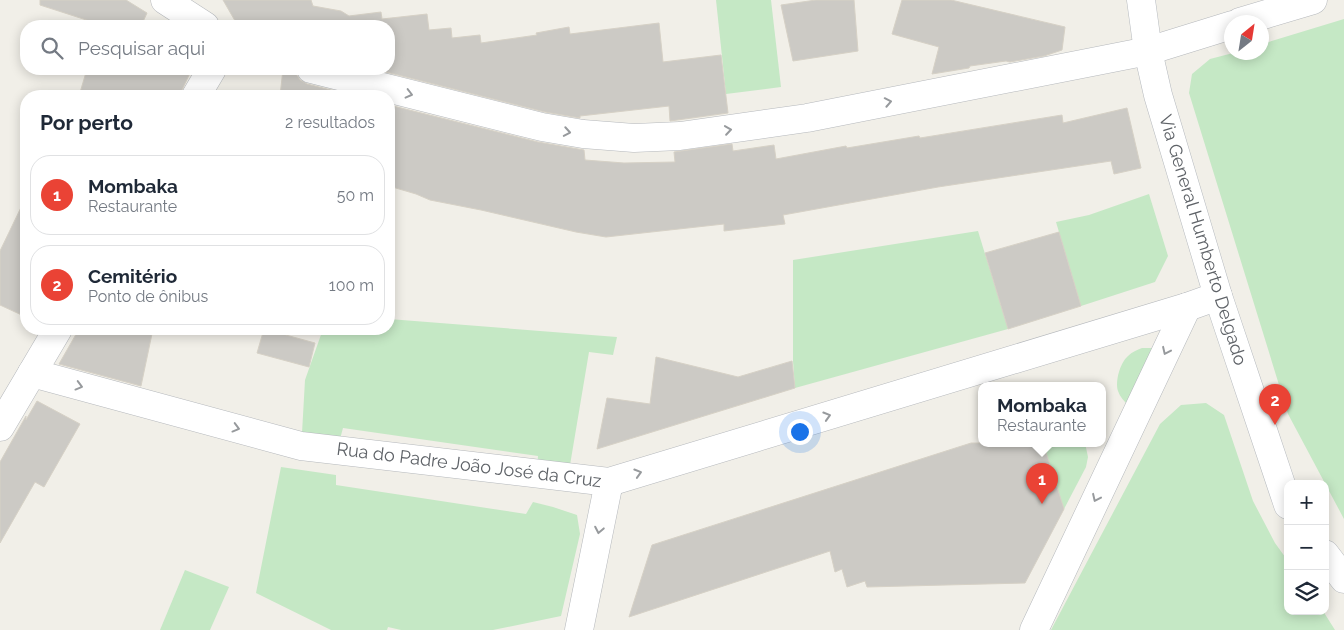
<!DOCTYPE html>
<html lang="pt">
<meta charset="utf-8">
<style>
:root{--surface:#fff;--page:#f6f6f7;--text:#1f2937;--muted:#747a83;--line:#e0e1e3;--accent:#ea4335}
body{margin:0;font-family:Raleway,sans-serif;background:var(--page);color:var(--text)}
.controls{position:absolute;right:15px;bottom:15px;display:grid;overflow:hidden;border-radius:10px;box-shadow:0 2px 12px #0003}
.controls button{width:45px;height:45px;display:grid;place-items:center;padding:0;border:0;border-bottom:1px solid var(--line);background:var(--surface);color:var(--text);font:25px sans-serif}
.compass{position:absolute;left:1224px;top:15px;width:45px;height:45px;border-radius:50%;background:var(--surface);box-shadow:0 2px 12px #0003;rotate:30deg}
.you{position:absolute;left:799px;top:431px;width:18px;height:18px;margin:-12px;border:4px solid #fff;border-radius:50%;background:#1a73e8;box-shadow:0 0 0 8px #1a73e833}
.badge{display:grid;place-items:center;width:32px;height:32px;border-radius:50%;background:var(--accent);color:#fff;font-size:16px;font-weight:700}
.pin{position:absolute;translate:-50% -41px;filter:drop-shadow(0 1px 2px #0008)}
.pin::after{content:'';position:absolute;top:26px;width:18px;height:15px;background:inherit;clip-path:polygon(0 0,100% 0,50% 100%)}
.popup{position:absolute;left:978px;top:382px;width:128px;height:65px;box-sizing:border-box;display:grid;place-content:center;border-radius:10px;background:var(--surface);filter:drop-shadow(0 1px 4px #0005);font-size:16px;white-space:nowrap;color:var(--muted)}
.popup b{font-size:19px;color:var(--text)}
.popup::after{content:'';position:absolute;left:50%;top:100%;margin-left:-10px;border:10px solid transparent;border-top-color:var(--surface)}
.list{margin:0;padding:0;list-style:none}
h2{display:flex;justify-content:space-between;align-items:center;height:65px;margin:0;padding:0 20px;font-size:21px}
h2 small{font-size:16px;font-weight:400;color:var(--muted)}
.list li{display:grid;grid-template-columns:32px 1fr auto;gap:15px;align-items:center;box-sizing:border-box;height:80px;margin:0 10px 10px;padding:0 10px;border:1px solid var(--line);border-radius:20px}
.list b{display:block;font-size:19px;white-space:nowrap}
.list p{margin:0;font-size:16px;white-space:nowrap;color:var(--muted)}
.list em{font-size:16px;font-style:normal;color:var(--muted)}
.icon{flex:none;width:28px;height:28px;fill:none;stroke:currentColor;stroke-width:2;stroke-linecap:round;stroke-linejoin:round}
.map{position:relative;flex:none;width:1344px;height:630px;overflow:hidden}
.search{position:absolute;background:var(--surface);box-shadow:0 2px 12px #0003;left:20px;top:20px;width:375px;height:55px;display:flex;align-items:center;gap:12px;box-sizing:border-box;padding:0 18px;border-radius:20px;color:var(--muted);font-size:19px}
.panel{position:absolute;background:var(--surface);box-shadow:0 2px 12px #0003;left:20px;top:90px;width:375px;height:245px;border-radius:20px}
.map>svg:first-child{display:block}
</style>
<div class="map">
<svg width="1344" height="630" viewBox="0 0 1344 630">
<rect width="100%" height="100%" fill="#f1efe8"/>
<!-- green -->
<g fill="#c5e8c5">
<polygon points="716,0 771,0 781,87 726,94"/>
<polygon points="1344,19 1344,519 1288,414 1189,93 1192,74 1210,59 1233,53 1262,52 1262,44"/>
<polygon points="1149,194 1168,256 1155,282 1081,306 1056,222 1089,215"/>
<polygon points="978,231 1008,329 795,388 793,361 793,260"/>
<polygon points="389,319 617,337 613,355 589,352 569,471 537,467 538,456 343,428 340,439 302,433 305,380 323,329 389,329"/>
<path d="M1142 348H1154L1128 405C1124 401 1120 397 1118 391 1115 381 1120 363 1128 356 1132 352 1137 350 1142 348Z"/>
<polygon points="1206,403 1224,415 1253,501 1275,543 1288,561 1288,611 1323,611 1335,630 1051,630 1160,424 1181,405"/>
<polygon points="1043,443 1085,443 1088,457 1086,467 1064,509"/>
<polygon points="281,467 336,475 336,485 526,514 533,502 553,507 577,515 580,534 561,616 493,630 401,630 388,627 387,630 331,630 256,593"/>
<polygon points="185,570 229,587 210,630 160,630"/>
</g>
<!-- building -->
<g fill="#cccac5" stroke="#d6d1c6">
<polygon points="40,0 126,0 147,13 141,26 105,26 40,5"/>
<polygon points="223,0 311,0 313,6 341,11 349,16 381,12 382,19 427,14 429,30 451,28 452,38 480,35 481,43 537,35 536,33 569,27 570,34 659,23 663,62 721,55 728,113 670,121 669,106 580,116 580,118 545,112 374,69 389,69 389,26 238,26"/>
<polygon points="816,0 854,0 858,51 793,61 781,5"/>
<polygon points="902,0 951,0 1065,27 1062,50 1044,56 1010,62 1006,61 970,66 969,68 932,74 939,47 892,34"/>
<polygon points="87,69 192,69 179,96 79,96"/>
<polygon points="283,69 296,69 296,74 300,80 307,84 355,96 280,96"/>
<polygon points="389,105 538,142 584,150 585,160 624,163 675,162 674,152 732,144 733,151 774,145 776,159 846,146 847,148 919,136 920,138 1062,115 1063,123 1127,108 1141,168 1114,174 1111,161 938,187 783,215 785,224 724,231 724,224 606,237 576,232 481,210 430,200 416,194 389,186"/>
<polygon points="26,197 26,317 0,305 0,251"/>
<polygon points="1059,232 1081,306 1008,329 985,253"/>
<polygon points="79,329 153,329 141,386 59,364"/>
<polygon points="264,329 315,343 309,367 257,353"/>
<polygon points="656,357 738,377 792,361 795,388 597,449 607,398 650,404"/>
<polygon points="37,401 80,424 44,487 35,482 0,543 0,462 26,416 26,420"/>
<polygon points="971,443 1043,443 1064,509 1025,583 867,587 865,581 847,587 842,569 835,572 830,551 629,617 652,545"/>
</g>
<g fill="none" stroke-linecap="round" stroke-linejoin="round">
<defs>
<g id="minor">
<polyline points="196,96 212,69"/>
<polyline points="32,373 301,446 609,482 1187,307 1218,296"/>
<polyline points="0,427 58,329"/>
<polyline points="579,630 609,482"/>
<polyline points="1034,630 1187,307"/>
</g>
<g id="tertiary">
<polyline points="165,0 205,26"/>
<polyline points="1240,22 1313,0"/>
<polyline points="311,69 542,127 583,134 634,138 680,136 807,118 1148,51 1232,25"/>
</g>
<g id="secondary">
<polyline points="1141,0 1148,51 1158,95 1218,296 1288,505"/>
<polyline points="1325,554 1344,579"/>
</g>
</defs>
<!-- minor casing -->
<use href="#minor" stroke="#b5b8bc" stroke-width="29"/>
<!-- tertiary casing -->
<use href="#tertiary" stroke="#b5b8bc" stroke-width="29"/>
<!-- secondary casing -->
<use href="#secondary" stroke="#b6babf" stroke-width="29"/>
<!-- minor -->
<use href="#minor" stroke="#fff" stroke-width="28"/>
<!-- tertiary -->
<use href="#tertiary" stroke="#fff" stroke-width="28"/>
<!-- secondary -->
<use href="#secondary" stroke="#fff" stroke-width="28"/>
</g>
<!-- one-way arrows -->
<defs><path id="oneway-chevron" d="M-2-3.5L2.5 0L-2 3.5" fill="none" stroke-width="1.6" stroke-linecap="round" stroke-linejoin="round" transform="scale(1.25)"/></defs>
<g stroke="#979a9d">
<use href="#oneway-chevron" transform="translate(409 94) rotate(14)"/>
<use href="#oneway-chevron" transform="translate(888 102) rotate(-11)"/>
<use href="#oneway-chevron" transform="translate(728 130) rotate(-8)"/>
<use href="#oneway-chevron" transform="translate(567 132) rotate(10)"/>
<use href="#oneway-chevron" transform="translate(1166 351) rotate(115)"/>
<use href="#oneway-chevron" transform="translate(79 386) rotate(15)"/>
<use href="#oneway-chevron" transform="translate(827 416) rotate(-17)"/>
<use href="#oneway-chevron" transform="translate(236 428) rotate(15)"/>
<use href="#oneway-chevron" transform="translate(638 473) rotate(-17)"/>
<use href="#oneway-chevron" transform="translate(1096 498) rotate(115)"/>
<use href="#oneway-chevron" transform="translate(599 530) rotate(101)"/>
</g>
<g text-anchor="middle" stroke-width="4" stroke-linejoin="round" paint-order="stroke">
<!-- street labels -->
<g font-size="18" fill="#5f6368" stroke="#fff">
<text transform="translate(1203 240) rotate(73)" y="6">Via General Humberto Delgado</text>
<text transform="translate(469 465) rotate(7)" y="6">Rua do Padre João José da Cruz</text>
</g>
</g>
</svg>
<div class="controls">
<button>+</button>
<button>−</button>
<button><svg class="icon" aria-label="layers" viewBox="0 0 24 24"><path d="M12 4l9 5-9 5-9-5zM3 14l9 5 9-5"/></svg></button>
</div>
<svg class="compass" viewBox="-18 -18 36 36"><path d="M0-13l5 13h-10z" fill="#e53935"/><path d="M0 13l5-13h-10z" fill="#747a83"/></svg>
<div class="you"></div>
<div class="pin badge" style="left:1042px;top:504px">1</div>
<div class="popup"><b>Mombaka</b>Restaurante</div>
<div class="pin badge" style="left:1275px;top:425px">2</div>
<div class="search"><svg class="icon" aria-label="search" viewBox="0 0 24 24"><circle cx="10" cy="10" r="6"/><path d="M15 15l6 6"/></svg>Pesquisar aqui</div>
<section class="panel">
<h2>Por perto<small>2 resultados</small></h2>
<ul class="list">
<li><span class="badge">1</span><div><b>Mombaka</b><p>Restaurante</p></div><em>50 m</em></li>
<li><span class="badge">2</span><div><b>Cemitério</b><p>Ponto de ônibus</p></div><em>100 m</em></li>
</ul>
</section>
</div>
